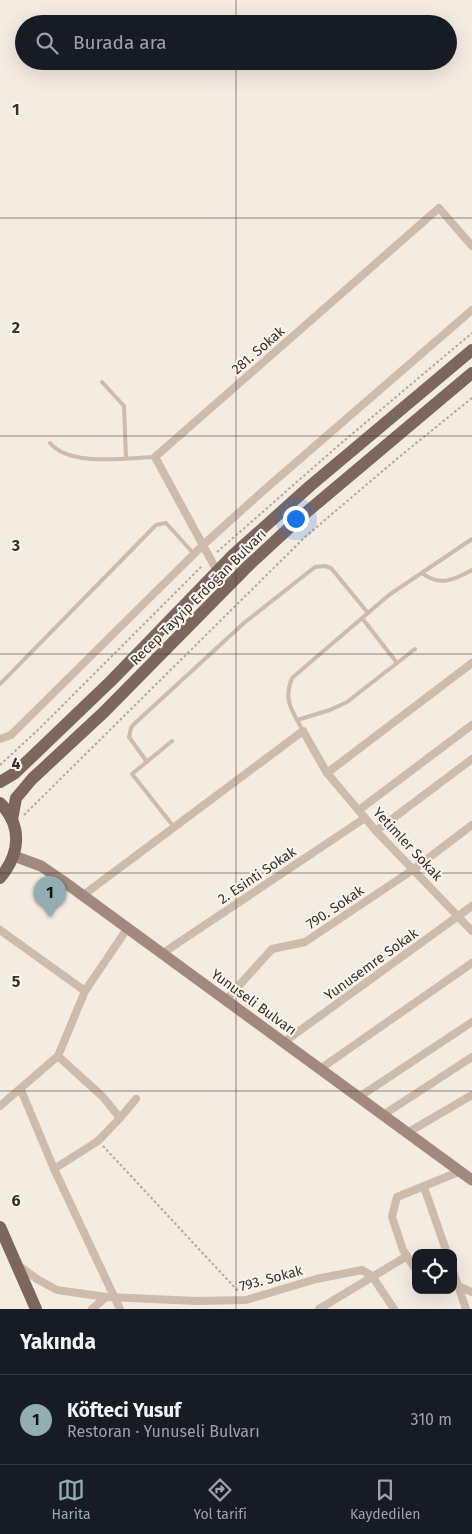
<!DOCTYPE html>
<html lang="tr">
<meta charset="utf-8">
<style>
:root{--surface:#171b24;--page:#20242c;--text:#f1f3f6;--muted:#9ea1a6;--line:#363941;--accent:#92aeb2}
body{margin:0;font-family:"Fira Sans",sans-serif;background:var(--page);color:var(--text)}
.controls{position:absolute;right:15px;bottom:15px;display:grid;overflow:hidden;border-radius:10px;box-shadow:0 5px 20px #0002}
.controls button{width:45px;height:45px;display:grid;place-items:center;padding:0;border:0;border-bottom:1px solid var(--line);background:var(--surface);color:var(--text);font:25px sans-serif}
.you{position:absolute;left:295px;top:518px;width:18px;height:18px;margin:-12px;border:4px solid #fff;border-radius:50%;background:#1a73e8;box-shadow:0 0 0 8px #1a73e833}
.badge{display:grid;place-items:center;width:32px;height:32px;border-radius:50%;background:var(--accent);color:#111;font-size:16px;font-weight:700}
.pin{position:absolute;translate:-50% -41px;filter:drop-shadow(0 1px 2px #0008)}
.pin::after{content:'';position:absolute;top:26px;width:18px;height:15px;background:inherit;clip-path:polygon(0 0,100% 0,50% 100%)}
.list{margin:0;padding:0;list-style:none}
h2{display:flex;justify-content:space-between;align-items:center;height:65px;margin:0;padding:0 20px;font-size:21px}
h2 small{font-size:16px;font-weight:400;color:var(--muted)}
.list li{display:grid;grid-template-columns:32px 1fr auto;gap:15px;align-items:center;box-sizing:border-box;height:90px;padding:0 20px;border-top:1px solid var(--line)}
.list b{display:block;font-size:19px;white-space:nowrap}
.list p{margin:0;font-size:16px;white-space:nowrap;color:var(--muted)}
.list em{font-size:16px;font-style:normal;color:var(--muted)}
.icon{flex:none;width:28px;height:28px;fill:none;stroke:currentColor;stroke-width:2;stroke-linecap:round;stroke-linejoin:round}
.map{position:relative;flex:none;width:472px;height:1309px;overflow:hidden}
.search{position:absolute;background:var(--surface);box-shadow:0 5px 20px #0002;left:15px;right:15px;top:15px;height:55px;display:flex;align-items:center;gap:12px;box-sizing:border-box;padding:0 18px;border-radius:28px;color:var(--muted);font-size:19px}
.sheet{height:155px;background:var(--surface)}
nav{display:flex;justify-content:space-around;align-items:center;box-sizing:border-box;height:70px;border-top:1px solid var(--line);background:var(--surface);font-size:14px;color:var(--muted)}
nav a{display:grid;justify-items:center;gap:2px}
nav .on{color:var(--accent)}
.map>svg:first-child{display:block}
</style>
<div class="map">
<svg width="472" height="1309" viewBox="0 0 472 1309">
<rect width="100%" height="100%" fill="#f4ebe1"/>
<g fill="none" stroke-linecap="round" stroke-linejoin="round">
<!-- path -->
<g stroke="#b9a596" stroke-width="2" stroke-dasharray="2.5 2.5" stroke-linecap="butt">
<polyline points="217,552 339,445 472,333"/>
<polyline points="0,765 40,728 203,565"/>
<polyline points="24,815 305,537 399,457 472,398"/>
<polyline points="103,1146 238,1291"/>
</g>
<!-- service -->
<g stroke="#cdbbac" stroke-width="4">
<polyline points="102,382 124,406 126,458"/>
<path d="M50 443C70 467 126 458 155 457"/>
<path d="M422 573C440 587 454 580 472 570"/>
<polyline points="362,618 397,663"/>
<polyline points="0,684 156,525 166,523 194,554"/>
<polyline points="297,720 330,710 347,702 415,649"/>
<path d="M303 731C292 710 283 701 292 678L389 595 472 539"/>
<polyline points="172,741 132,774 174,827"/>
<polyline points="147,762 129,737 131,728 133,725 244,623 315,567 325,566 331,568 368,613"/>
</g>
<!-- minor -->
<g stroke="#cdbbac" stroke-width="8">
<polyline points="217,571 155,457 439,208 472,246"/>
<polyline points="0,739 11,735 203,545 263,491 472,310"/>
<polyline points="327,773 472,663"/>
<polyline points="359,810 472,725"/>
<polyline points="376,831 472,759"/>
<polyline points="82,896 303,731 327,773 376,831 472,931"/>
<polyline points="0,930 85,991"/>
<polyline points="163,953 365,818"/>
<polyline points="226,1000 272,949 305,942 414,869 472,825"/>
<polyline points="284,1042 472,906"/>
<polyline points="58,1056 103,1097 120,1118"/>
<polyline points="320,1069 472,963"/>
<polyline points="21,1090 54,1169 120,1309"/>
<polyline points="359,1097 472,1022"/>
<polyline points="0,1106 58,1056 85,991 127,929"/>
<polyline points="383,1115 472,1057"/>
<polyline points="407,1133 472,1095"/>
<polyline points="54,1169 98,1141 120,1118 136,1099"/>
<polyline points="424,1187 447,1253"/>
<polyline points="19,1266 37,1279 57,1290 106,1297 197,1301 246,1300 316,1279 362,1270 372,1276 394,1309"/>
<polyline points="416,1270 403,1250 392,1217 397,1197 461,1171"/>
<polyline points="453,1271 466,1309"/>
<polyline points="458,1286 472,1292"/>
<polyline points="92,1309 106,1297"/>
<polyline points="319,1309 407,1256"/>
</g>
<!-- secondary -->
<polyline stroke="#a18a7d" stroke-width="11" points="14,856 41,866 63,881 472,1180"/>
<!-- primary -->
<g stroke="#7d675c" stroke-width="12">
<polyline points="0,782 15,773 112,680 233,555 310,486 472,350"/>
<path d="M0 803C23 826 20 854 0 878"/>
<polyline points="12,820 16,798 32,779 104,712 248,566 302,516 472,373"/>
<polyline points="0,1227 36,1309"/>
</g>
</g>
<!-- grid -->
<path fill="none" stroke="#3b302b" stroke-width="1" stroke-opacity="0.55" d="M236 0V24M236 61V1309M0 218H472M0 436H472M0 654H472M0 873H472M0 1091H472"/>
<g text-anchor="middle" stroke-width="4" stroke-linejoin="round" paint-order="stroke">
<!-- street labels -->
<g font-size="14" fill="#3b302b" stroke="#fbf5ee">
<text transform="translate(258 350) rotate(-41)" y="5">281. Sokak</text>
<text transform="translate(198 597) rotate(-45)" y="5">Recep Tayyip Erdoğan Bulvarı</text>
<text transform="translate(408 844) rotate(47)" y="5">Yetimler Sokak</text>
<text transform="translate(257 875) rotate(-34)" y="5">2. Esinti Sokak</text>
<text transform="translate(335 907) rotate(-34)" y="5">790. Sokak</text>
<text transform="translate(371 964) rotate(-36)" y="5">Yunusemre Sokak</text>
<text transform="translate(254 1002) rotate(36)" y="5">Yunuseli Bulvarı</text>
<text transform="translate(271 1278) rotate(-15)" y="5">793. Sokak</text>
</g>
</g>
<g font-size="16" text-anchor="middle" font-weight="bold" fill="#3b302b" stroke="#fbf5ee" stroke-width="4" stroke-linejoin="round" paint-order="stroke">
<text x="16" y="115">1</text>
<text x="16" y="333">2</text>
<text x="16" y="551">3</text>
<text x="16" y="769">4</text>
<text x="16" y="987">5</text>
<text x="16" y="1206">6</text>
</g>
</svg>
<div class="controls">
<button><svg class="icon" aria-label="locate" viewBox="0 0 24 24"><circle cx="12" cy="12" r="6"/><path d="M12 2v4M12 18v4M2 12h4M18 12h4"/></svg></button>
</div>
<div class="you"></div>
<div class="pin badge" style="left:50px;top:917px">1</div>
<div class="search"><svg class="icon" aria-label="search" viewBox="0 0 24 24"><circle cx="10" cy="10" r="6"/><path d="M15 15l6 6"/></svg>Burada ara</div>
</div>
<section class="sheet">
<h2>Yakında<small></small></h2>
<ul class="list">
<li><span class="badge">1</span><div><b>Köfteci Yusuf</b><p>Restoran · Yunuseli Bulvarı</p></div><em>310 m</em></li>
</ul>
</section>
<nav>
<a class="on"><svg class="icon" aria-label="map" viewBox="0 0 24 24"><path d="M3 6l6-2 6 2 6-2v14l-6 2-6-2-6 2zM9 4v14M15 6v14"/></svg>Harita</a>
<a><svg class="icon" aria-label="directions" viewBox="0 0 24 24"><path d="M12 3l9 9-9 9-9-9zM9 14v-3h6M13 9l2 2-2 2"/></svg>Yol tarifi</a>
<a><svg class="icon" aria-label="saved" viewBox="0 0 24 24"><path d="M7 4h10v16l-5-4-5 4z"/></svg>Kaydedilen</a>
</nav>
